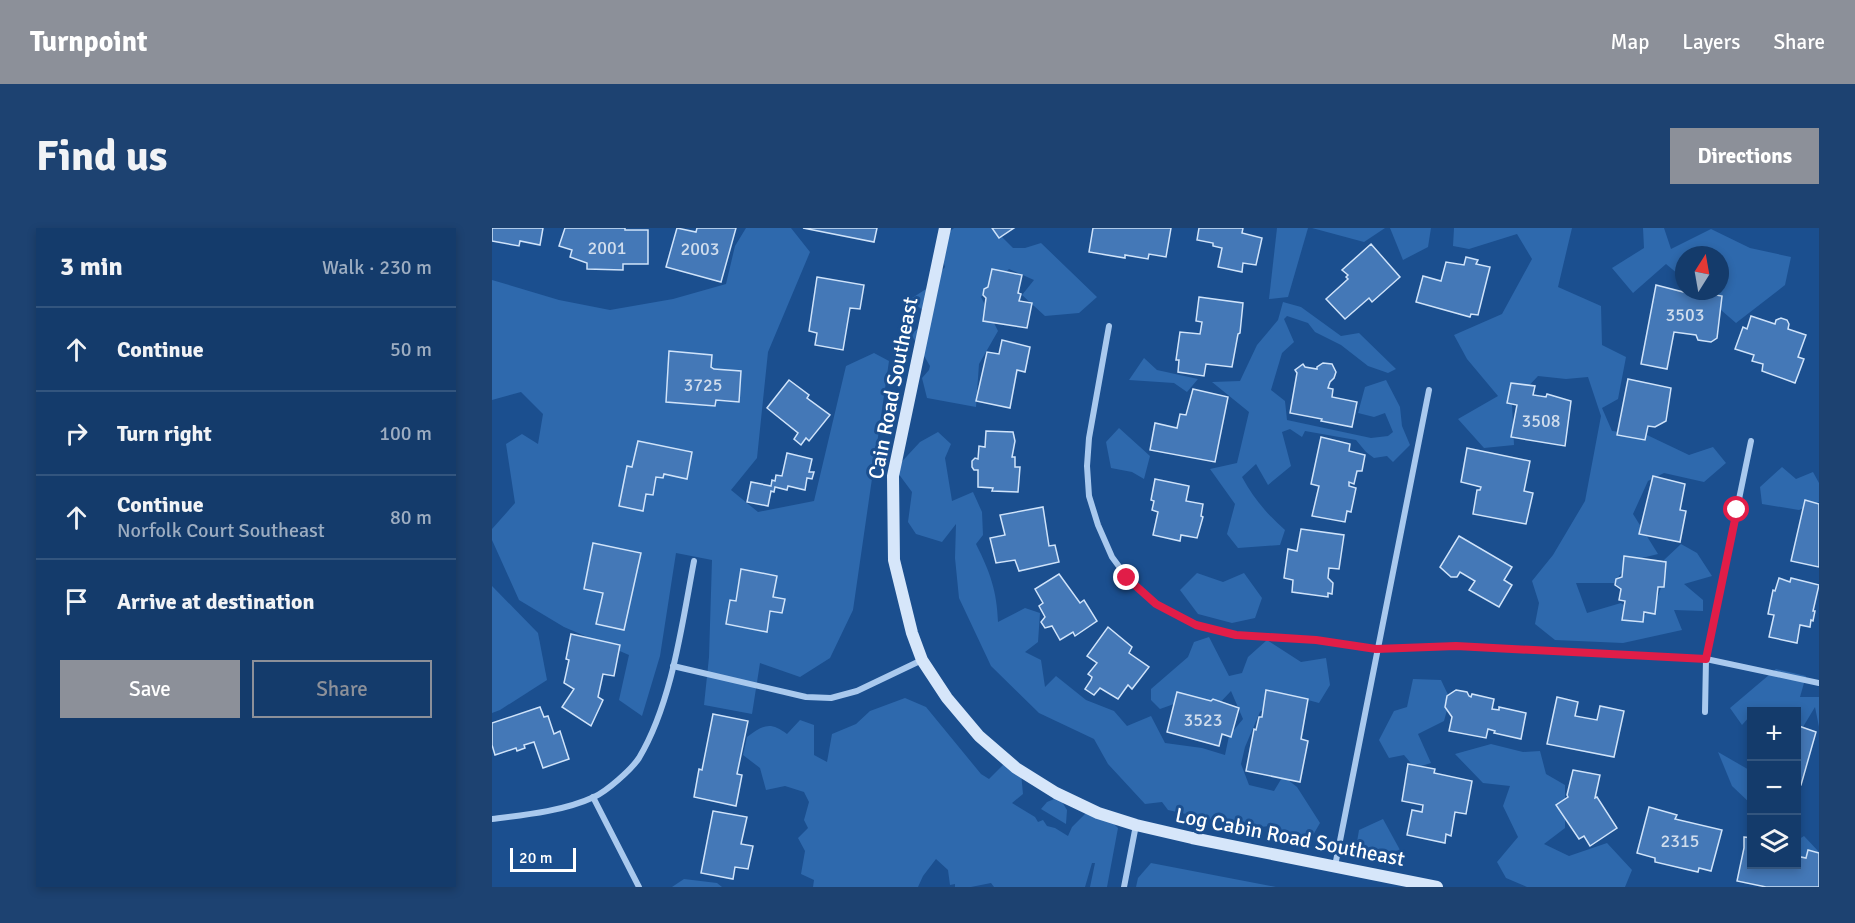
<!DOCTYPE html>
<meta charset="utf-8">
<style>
:root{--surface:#143b6b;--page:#1d4271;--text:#f1f3f6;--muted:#9dadc1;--line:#33557e;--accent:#8c9099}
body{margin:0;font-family:Signika,sans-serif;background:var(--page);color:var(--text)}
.controls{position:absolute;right:18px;bottom:18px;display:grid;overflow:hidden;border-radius:0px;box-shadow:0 3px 9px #0003}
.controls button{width:54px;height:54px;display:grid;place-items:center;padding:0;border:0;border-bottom:2px solid var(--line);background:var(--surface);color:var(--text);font:30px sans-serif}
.compass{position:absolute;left:1183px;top:18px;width:54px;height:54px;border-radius:50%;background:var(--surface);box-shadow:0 3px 9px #0003;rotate:11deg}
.scale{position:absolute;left:18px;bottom:15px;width:66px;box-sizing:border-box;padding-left:6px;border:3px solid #fff;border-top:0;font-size:16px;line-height:21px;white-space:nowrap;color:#fff;-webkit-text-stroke:4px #1b4f8f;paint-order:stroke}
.stop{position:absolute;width:18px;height:18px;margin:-14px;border:4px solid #e11d48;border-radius:50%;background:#fff}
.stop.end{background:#e11d48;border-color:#fff;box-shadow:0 2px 6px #0008}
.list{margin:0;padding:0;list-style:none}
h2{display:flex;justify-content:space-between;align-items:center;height:78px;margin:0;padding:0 24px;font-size:26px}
h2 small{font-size:20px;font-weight:400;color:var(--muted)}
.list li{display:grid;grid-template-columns:39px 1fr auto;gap:18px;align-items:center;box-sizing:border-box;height:84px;padding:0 24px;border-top:2px solid var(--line)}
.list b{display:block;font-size:22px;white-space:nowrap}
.list p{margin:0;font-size:20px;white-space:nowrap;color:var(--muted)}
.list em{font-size:20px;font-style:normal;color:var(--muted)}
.actions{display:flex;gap:12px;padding:18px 24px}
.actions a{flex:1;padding:14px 0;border:2px solid var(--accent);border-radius:0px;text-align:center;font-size:21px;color:var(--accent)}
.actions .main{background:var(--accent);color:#fff}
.icon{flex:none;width:33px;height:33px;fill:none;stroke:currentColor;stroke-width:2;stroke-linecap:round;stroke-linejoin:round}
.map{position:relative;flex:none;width:1327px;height:659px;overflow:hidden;border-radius:0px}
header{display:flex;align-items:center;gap:36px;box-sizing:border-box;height:84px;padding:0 30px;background:var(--accent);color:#fff}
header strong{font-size:28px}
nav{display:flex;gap:33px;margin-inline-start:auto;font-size:21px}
.intro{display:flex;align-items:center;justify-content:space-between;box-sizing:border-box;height:144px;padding:0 36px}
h1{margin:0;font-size:42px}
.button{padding:15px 27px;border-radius:0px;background:var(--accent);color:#fff;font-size:21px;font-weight:700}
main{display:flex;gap:36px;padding:0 36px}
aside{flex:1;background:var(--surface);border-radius:0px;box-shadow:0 3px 9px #0003}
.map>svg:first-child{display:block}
</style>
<header>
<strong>Turnpoint</strong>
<nav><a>Map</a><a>Layers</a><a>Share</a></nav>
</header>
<div class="intro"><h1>Find us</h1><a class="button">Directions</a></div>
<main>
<aside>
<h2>3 min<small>Walk · 230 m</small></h2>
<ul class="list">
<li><svg class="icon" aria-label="ahead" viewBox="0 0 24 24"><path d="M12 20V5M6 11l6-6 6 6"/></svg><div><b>Continue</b></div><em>50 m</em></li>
<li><svg class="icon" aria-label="right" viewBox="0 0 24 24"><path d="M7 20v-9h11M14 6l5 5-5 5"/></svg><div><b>Turn right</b></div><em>100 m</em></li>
<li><svg class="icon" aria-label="ahead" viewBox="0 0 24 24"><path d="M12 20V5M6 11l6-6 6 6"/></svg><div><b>Continue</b><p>Norfolk Court Southeast</p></div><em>80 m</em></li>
<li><svg class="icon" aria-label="arrive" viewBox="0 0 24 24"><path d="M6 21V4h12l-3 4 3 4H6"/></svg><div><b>Arrive at destination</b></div></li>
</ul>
<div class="actions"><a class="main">Save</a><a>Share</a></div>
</aside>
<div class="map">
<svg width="1327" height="659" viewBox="0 0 1327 659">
<rect width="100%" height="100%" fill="#1b4f8f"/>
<!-- green -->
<g fill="#2e69ad">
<polygon points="254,0 299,0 318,24 276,124 265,230 239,262 266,284 322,273 354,138 382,125 397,133 361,382 338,430 308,449 268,435 260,486 212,477 217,429 220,332 184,325 168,428 150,488 127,472 137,427 72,399 27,372 0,312 0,301 23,275 14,216 30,206 46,216 51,186 29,164 0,172 0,52 67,72 118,82 181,71 234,56 243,18"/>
<polygon points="462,0 501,0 521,20 533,20 549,15 605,69 587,85 553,88 530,67 542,52 517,41 489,69 506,103 487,136 484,179 435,170 430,150 437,142 438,138 419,106 431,97 435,85 417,72 434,61 453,39 446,14"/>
<polygon points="785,0 816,0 796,69 777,71"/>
<polygon points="820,0 893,0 872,14"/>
<polygon points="898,0 939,0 936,19 911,32"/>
<polygon points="962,0 1080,0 1066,59 1109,78 1110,117 1134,129 1126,171 1110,180 1120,203 1155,207 1197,227 1221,219 1234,235 1212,254 1172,245 1156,253 1141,286 1166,326 1138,333 1122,355 1084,355 1095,385 1129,375 1149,391 1163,377 1172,351 1172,332 1189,316 1205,325 1220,348 1192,356 1211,372 1211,383 1182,382 1190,402 1131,415 1063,412 1043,396 1047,375 1040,353 1061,327 1093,273 1109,188 1096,149 1074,151 1046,148 1020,176 1022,217 992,220 966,191 1006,168 975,131 962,107 1010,86 1040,31 1025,6 977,21 961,18"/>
<polygon points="1151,0 1172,0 1179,21 1219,1 1258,20 1299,29 1293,57 1244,95 1207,63 1228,63 1228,27 1192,27 1192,51 1174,36 1141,65 1120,40 1152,20"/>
<path d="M791 74 809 79 849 108 867 105 904 141 896 145 876 138 849 117 823 104 816 95 795 88 792 91 802 114 790 125 779 162 793 173 795 192 879 210 896 208 901 204 893 185 882 189 866 185 873 159 894 152 908 179 910 198 918 217 901 234 895 228 882 230 874 224 864 212 813 203 810 209 798 201 790 204 799 238 776 257 764 236 750 249C762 271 775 286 793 302L788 317 746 320 735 306 743 276 718 241 745 235 757 184 720 154 748 153 765 117 786 92Z"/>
<polygon points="652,130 665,142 706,151 695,164 682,155 637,152"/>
<polygon points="627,200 658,228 652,251 640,244 619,240 614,214"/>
<path d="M446 204 459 216 453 230 460 273 481 264 490 284 491 307 484 316C498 344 505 363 506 394L533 380 548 385 546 414 533 424 549 432 553 459 564 448 594 472 622 483 635 498 659 488 673 515 710 520 733 527 737 508 751 491 739 463 721 482 682 476 668 481 659 472V461L696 429 702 414 717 409 737 448 750 445 756 429 775 412 809 434 834 430 838 457 827 475 794 466 768 484 753 519 749 536 757 557 782 563 791 548 805 559 828 595 817 614 793 608 778 598 757 600 676 582 670 574 653 576 616 536 602 511 547 485 499 438 467 370 463 330 464 296 450 314 424 306 416 294 420 264 403 241 428 214Z"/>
<polygon points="1290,239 1304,251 1321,244 1327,255 1327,274 1307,282 1270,276 1268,259"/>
<polygon points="705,345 731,354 752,345 770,370 763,390 740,395 706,386 688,362"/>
<polygon points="0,358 46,405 55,452 8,482 0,485"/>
<polygon points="1284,441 1314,448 1308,469 1327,469 1327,499 1323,479 1311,499 1305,495 1304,484 1260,484 1259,487 1250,497 1238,480"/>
<polygon points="921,451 949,452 958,471 952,493 926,506 939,535 923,540 912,527 897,530 887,512 902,483 915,479"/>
<path d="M413 470 434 479 489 546 497 551 514 534 529 545 531 566 520 575 543 589 546 594 551 592 555 598 563 600 576 608 580 599 594 585 615 589 626 600 615 659H598L603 635H600L593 659H502L499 655 479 659H463V656L458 657 456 642 444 631 431 648 426 659H321L322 652 309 646 313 623 306 610 316 600 312 592 317 574 312 564 293 558 274 562 268 540 251 527 255 509C271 497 278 493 295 506L308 492 322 497V527L335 534 340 506 364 496 378 483Z"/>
<polygon points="999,516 1031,524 1048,523 1054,546 1073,557 1073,600 1052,616 1077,628 1115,615 1140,642 1133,659 1035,659 1014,650 1005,634 1026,609 1011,578 1018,558 991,555 963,526"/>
<polygon points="1226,524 1259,543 1259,576 1240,558"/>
<polygon points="567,569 575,582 574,596 549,581 555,574"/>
<polygon points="891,591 908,622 880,627 864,620 867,602"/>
<polygon points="1312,608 1327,624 1327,629 1316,634 1305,630 1304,613"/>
<polygon points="659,635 784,659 644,659 646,650"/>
<polygon points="192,651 225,655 230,659 180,659"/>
</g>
<!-- building -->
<g fill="#4478b7" stroke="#cfe3fa" stroke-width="1.5">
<polygon points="0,0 51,0 48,17 28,13 27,18 0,13"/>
<polygon points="73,0 133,0 133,2 156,2 156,36 131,36 131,42 95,41 95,35 78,29 80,22 67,18"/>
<polygon points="185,0 204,4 205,0 244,0 229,54 174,39"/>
<polygon points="311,0 385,0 382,14"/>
<polygon points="500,0 522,0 507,10"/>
<polygon points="601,0 679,0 674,29 657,26 656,31 633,27 633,30 597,24"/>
<polygon points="707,0 751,0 750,5 770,10 764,37 751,35 750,44 726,39 730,20 721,18 721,15 705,12"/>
<polygon points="879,16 908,49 880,74 877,70 853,91 834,71 856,51 854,49 856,47 850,42"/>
<polygon points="974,29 986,32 984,36 998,39 986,87 979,86 978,89 924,74 931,48 949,53 954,34 972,37"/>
<polygon points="500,41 530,47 526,65 529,66 527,73 540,75 535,100 491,93 494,70 491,67 492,61 496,59"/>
<polygon points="325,49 372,57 368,81 358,80 351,122 323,117 325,105 317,103"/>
<polygon points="1164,57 1211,69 1212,65 1230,68 1225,110 1219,114 1206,112 1204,107 1182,104 1175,141 1149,136"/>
<polygon points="707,69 751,75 748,105 746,106 740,139 714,136 712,148 686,144 687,132 684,132 688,104 708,106 710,94 704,93"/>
<polygon points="1259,88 1283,96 1284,92 1289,90 1295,92 1297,96 1296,101 1314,107 1306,129 1312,131 1303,155 1270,143 1271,136 1260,133 1262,127 1243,121 1251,99 1255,101"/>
<polygon points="510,112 538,119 533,144 525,142 518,180 484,173 495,124 507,126"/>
<polygon points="177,123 220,127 219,139 222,141 249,143 247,174 224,172 223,178 174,174"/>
<polygon points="831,135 840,136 844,144 842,150 838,154 836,160 841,161 840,169 865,174 860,199 829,193 830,191 798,185 805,145 803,142 811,136 813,139 825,141 825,139"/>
<polygon points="1136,151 1179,160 1174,193 1163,199 1156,198 1153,212 1125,207"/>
<polygon points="297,152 317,167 315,170 338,187 317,213 314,210 309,217 302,211 306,205 275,180"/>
<polygon points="1019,155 1043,158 1041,167 1054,169 1055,166 1079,173 1073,218 1019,209 1025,177 1015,175"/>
<polygon points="701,161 736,169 723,234 658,222 663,195 685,200 688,186 694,187"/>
<polygon points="494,203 521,204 523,213 520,229 523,229 523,239 528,239 526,264 500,263 501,260 486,259 486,242 482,242 480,239 480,233 483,230 486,231 487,218 493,219"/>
<polygon points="829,209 858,216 857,223 873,227 870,243 865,243 862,256 857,254 857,258 864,260 859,284 855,283 853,294 820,288 827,258 819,256"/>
<polygon points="146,213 200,224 195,251 172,246 171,250 164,249 161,267 154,266 151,283 127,278 135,238 140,239"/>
<polygon points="975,220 1038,233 1032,263 1041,265 1034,296 981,286 985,262 988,262 989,259 969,254"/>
<polygon points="295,225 320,231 317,244 322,244 320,251 315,250 313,262 296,258 295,262 283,259 282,264 279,263 276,278 255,274 259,254 279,258 280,252 283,253 284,247 290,248"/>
<polygon points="1161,248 1193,256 1188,282 1194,283 1188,314 1147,306"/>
<polygon points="663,251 697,258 694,273 711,276 709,288 711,289 705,310 689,307 688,313 661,307 666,284 660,282 662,273 659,272"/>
<polygon points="1313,272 1327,276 1327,339 1299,333"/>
<polygon points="551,279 557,318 563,317 567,334 527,343 523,332 504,335 498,310 513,307 508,287"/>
<polygon points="809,301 852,307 847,341 837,340 836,350 841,355 840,366 836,365 836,369 800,364 801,352 792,350 796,321 805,323"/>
<polygon points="967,308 1020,339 1012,352 1020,357 1007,379 977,362 983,353 968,344 965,349 959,349 948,339"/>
<polygon points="101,315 149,325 132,402 104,396 111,365 92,361"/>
<polygon points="1132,328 1174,334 1172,359 1166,359 1163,386 1152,384 1151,394 1130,392 1133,373 1127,372 1129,361 1123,357 1124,351 1130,349"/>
<polygon points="249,341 285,348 281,369 293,371 290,385 278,383 275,404 234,396 238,372 244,373"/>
<polygon points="567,346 588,375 592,372 605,393 583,408 581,404 568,412 560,398 553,400 549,394 553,389 547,378 551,375 543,361"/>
<polygon points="1287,350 1298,354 1299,350 1327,357 1321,383 1323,383 1321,393 1319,392 1318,399 1308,397 1305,415 1277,409 1282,387 1276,386 1281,362 1283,363"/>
<polygon points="616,399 640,419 637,425 657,439 640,461 636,457 626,471 608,460 602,467 593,461 599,452 600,449 596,446 605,435 595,428"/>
<polygon points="79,406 128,417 122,448 111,446 106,469 111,472 99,498 70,479 82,461 72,455 77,432 74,431"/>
<polygon points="774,462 816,471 809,511 816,513 808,554 754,543 762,501 764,502 767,489 770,489"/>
<polygon points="964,462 975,464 977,468 979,469 980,466 1002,471 1000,481 1007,482 1007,479 1034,485 1029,511 1002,505 1003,503 996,501 994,510 957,503 960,489 953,479 955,468"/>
<polygon points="685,464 719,473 721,471 747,480 739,509 730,506 727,518 675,504"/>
<polygon points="1065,469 1086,474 1083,488 1105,492 1108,478 1132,483 1122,529 1055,516"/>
<polygon points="48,479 52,489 56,488 62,506 68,503 77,531 51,540 42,514 32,517 33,520 25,523 24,520 3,527 0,517 0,495"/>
<polygon points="221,486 256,493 245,546 250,547 244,578 202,569 207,541 210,542"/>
<polygon points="1304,497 1324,504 1309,557 1304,556"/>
<polygon points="916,536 943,541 942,545 980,553 974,586 963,584 959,608 954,606 953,615 915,607 920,582 930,584 931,577 910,573"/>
<polygon points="1081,542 1108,547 1103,570 1105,569 1125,600 1098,618 1092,608 1087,611 1064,577 1076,569 1075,567"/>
<polygon points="1157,579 1185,587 1183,591 1230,602 1219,643 1207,640 1206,644 1163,634 1163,630 1145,625"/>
<polygon points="221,583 255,589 249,616 261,618 256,641 243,639 241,651 209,645"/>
<polygon points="1252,609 1260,610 1260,636 1304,636 1304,628 1314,630 1316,622 1327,625 1327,659 1274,659 1245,653 1252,620"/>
</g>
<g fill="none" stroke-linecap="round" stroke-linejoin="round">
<!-- street -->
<g stroke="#a9c9ee" stroke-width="6">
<polyline points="617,98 597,210 595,238 597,268 606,297 620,329 637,352 664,376 704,397 744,407 824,412 884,421 964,418 1214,431 1327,455"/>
<polyline points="181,438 314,469 339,470 365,463 430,432"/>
<polyline points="1213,484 1214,431 1259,213"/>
<polyline points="101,569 147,659"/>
<path d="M0 591C33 587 72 583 102 569 115 563 139 542 147 530 180 475 190 396 202 333"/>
<polyline points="843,638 937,162"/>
<polyline points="632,659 644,597"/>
</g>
<!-- secondary -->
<polyline stroke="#d6e6fa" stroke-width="12" points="453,0 401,248 402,332 420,405 430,432 455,470 487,508 524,540 564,565 606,585 644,597 700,610 945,659"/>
</g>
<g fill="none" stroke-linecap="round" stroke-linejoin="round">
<!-- route -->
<polyline stroke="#e11d48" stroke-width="8" points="635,350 664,376 704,397 744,407 824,412 884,421 964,418 1214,431 1245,282"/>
</g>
<g text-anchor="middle" stroke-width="6" stroke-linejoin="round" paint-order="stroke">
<!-- number labels -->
<g font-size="18" fill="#d0dded">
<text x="115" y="26">2001</text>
<text x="208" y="27">2003</text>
<text x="1193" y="93">3503</text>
<text x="211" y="163">3725</text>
<text x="1049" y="199">3508</text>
<text x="711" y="498">3523</text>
<text x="1188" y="619">2315</text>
</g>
<!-- street labels -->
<g font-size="21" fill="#fff" stroke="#1b4f8f">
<text transform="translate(401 160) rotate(-79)" y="7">Cain Road Southeast</text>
<text transform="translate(798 609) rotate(11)" y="7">Log Cabin Road Southeast</text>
</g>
</g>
</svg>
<div class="controls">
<button>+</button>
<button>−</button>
<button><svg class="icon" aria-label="layers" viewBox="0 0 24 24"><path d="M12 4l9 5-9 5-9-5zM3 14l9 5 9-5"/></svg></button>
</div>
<svg class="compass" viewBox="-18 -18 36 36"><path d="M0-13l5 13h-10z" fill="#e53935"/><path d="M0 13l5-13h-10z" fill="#9dadc1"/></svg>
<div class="scale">20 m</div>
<div class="stop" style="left:1245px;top:282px"></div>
<div class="stop end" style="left:635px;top:350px"></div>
</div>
</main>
